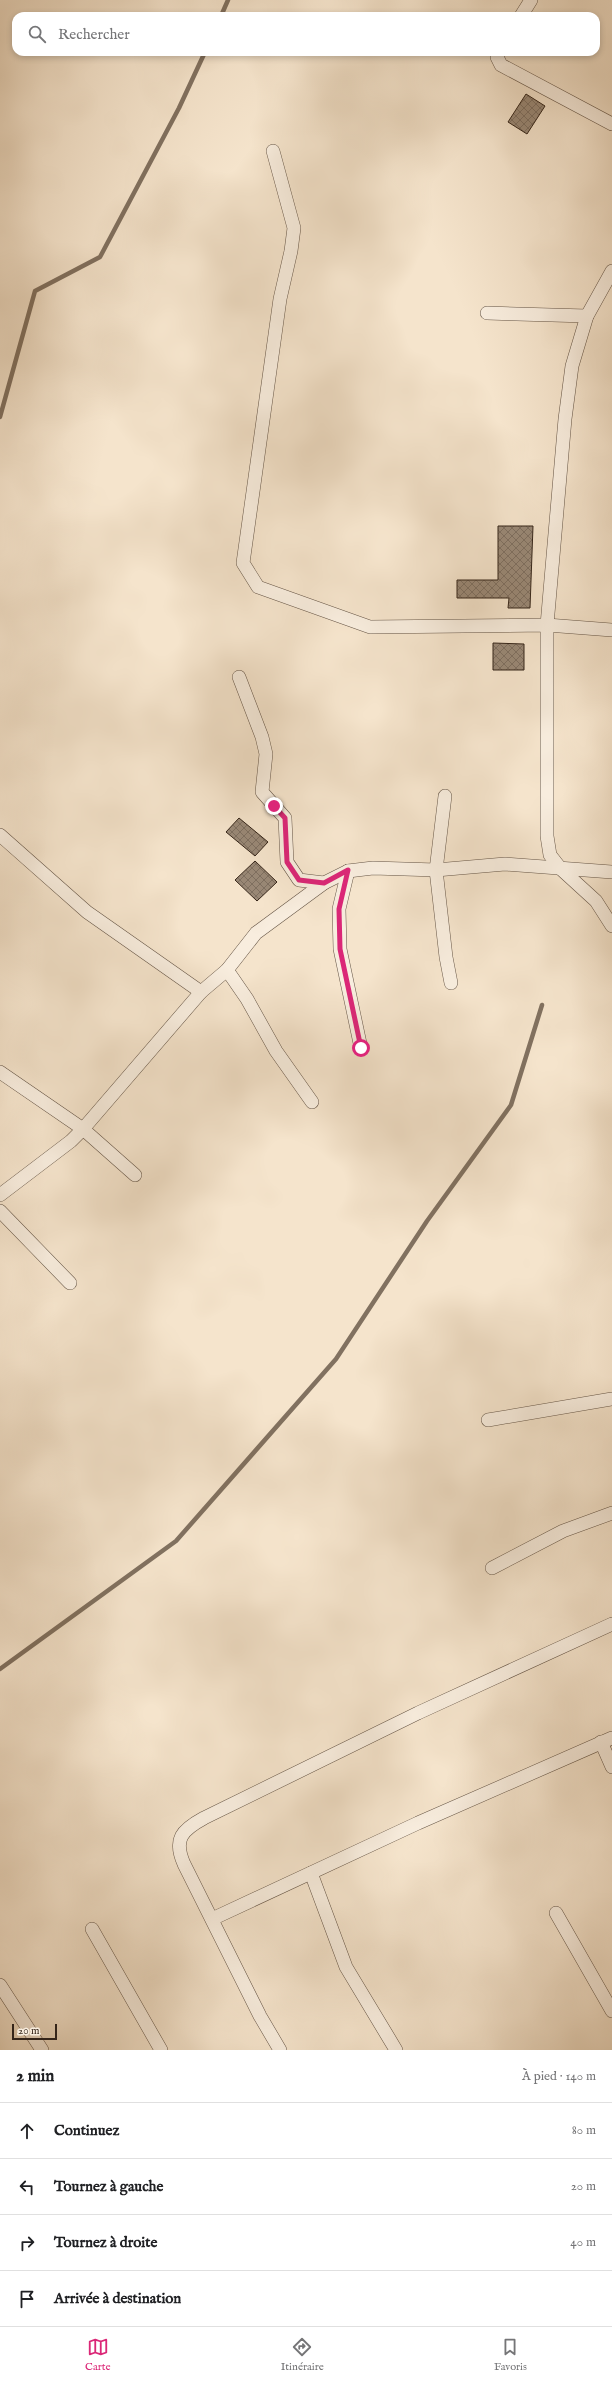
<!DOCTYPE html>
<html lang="fr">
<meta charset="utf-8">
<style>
:root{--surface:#fff;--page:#f6f6f6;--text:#202124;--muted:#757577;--line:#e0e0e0;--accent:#db2777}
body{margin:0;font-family:"IM FELL English",serif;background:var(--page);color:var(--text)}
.scale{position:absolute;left:12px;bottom:10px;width:45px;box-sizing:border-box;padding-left:4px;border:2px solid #352519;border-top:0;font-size:11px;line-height:14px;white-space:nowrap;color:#352519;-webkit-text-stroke:3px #f8edde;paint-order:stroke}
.stop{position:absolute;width:12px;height:12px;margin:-9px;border:3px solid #db2777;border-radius:50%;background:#fff}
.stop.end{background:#db2777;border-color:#fff;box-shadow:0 1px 4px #0008}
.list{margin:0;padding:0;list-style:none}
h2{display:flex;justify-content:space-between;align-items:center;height:52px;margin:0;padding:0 16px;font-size:17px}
h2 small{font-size:13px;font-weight:400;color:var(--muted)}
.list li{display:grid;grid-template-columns:26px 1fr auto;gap:12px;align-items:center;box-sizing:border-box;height:56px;padding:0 16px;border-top:1px solid var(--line)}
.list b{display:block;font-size:15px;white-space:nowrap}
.list em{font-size:13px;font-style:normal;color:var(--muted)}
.icon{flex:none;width:22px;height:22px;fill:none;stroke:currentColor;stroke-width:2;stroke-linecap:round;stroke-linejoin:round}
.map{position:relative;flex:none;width:612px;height:2050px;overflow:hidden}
.search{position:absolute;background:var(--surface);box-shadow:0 2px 6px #0003;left:12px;right:12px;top:12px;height:44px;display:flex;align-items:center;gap:10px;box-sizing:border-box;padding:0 14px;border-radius:12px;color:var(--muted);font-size:15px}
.sheet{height:276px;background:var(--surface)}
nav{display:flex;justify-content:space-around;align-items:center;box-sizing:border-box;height:56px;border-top:1px solid var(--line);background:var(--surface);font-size:11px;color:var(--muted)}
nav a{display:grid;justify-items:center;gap:2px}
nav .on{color:var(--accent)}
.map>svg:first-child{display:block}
</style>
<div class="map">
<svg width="612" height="2050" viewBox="0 0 612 2050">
<defs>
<pattern id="building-cross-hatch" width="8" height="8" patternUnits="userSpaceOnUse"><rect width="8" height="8" fill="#998876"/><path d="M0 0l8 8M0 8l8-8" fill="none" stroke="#7e6f60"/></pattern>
</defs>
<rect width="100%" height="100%" fill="#f5e4cc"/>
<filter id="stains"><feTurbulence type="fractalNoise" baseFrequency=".005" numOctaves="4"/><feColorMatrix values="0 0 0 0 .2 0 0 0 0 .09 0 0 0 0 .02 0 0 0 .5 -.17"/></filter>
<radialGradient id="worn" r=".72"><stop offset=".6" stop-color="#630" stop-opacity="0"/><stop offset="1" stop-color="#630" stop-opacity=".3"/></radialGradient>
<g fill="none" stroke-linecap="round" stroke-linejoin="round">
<!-- stream -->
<g stroke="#817160" stroke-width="4.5">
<polyline points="221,16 228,0"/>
<polyline points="0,417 35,291 100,257 179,108 205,52"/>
<polyline points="0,1669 176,1541 336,1359 427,1221 511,1105 542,1005"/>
</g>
</g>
<!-- building -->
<g fill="url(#building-cross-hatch)" stroke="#352519">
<polygon points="526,94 545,106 527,134 508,122"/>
<polygon points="498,526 533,526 530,608 508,608 509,598 457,598 457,580 498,580"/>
<polygon points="493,643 524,644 524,670 493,670"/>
<polygon points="239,818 268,842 255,856 226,832"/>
<polygon points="255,861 277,882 257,901 235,880"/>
</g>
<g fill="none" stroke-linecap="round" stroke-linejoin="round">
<defs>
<g id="street">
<polyline points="521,16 531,0"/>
<polyline points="499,52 497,57 501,65 612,124"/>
<polyline points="273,151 294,228 291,251 280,299 243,563 258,587 370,627 547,625 612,630"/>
<polyline points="612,271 587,316 572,366 565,419 547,625 547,836 550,855 561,869 596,901 612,926"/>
<polyline points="487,313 587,316"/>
<polyline points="239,677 262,737 266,754 262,792 285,818 287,862 299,880 324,883"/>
<polyline points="445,796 436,870 446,957 451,983"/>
<polyline points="0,835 87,912 201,992"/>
<polyline points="348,871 339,909 340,949 361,1048"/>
<polyline points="227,970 247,999 276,1051 312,1102"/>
<polyline points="0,1072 83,1129 135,1175"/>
<polyline points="0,1195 71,1141 83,1129 201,992 227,970 256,933 324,883 348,871 373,868 436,870 505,864 612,872"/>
<polyline points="0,1211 70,1283"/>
<polyline points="488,1420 612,1399"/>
<polyline points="492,1568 563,1531 612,1513"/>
<polyline points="601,1742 612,1767"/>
<polyline points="311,1873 346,1967 396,2050"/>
<polyline points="556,1913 612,2011"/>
<polyline points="212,1919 418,1823 612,1738"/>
<polyline points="92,1929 161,2050"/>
<polyline points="0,1985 42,2050"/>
<path d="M280 2050 260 2016 184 1864C173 1839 182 1830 204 1818L418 1713 612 1624"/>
</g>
</defs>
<!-- street casing -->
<use href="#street" stroke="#655546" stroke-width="14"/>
<!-- street -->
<use href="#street" stroke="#f8edde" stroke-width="13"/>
</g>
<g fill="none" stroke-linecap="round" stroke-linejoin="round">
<!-- route -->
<polyline stroke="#db2777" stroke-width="5" points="274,806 285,818 287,862 299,880 324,883 348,870 339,909 340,949 361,1048"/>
</g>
<rect width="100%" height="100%" filter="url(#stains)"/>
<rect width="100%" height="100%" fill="url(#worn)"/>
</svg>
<div class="scale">20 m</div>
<div class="stop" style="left:361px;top:1048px"></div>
<div class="stop end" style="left:274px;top:806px"></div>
<div class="search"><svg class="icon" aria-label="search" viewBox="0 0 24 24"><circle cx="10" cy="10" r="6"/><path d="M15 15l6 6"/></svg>Rechercher</div>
</div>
<section class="sheet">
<h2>2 min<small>À pied · 140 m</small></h2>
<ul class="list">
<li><svg class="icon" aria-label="ahead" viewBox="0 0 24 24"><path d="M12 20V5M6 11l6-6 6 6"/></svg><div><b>Continuez</b></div><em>80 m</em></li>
<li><svg class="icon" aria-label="left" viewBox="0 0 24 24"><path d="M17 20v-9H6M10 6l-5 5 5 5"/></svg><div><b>Tournez à gauche</b></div><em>20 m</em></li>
<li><svg class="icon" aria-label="right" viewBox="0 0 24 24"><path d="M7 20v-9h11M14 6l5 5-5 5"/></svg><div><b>Tournez à droite</b></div><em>40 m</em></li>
<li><svg class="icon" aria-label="arrive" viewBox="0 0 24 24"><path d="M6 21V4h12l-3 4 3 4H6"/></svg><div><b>Arrivée à destination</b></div></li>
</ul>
</section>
<nav>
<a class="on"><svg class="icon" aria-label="map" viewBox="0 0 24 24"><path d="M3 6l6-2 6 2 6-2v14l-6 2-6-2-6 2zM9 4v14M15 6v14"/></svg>Carte</a>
<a><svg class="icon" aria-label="directions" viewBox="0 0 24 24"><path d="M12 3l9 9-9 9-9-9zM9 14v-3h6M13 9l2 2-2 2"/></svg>Itinéraire</a>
<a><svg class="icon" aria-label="saved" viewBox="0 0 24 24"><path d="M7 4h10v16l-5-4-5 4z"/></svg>Favoris</a>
</nav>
